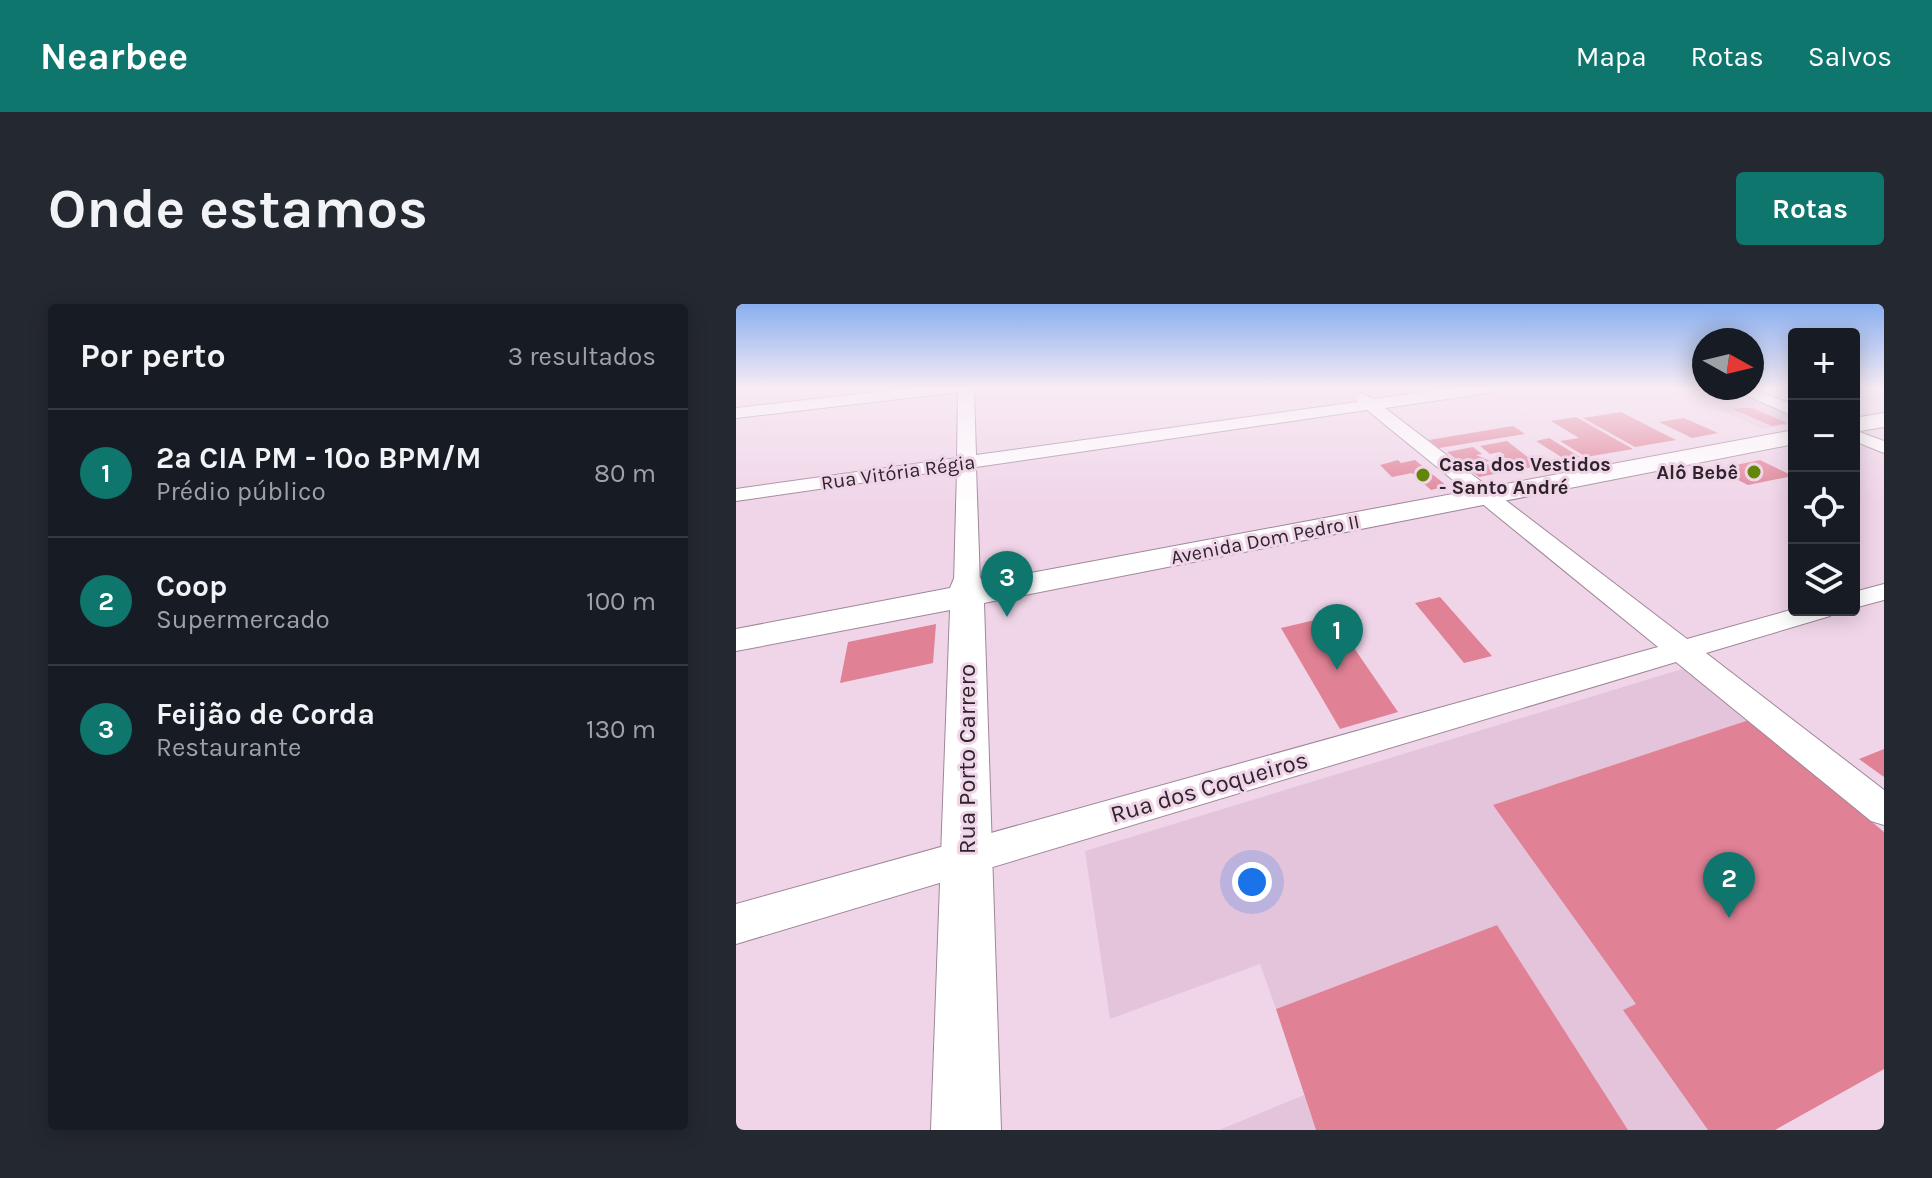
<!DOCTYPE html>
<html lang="pt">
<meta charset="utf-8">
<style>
:root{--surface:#171b24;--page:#242831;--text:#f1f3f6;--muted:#9ea1a6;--line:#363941;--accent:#0f766e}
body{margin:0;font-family:Karla,sans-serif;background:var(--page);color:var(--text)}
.controls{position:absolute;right:24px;top:24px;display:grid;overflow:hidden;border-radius:8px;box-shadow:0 4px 20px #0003}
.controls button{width:72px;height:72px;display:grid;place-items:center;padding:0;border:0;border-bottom:2px solid var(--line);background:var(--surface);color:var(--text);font:40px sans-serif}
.compass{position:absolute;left:956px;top:24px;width:72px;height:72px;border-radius:50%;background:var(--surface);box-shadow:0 4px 20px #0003;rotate:98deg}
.you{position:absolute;left:516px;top:578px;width:28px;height:28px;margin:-20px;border:6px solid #fff;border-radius:50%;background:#1a73e8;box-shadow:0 0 0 12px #1a73e833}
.badge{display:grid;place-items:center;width:52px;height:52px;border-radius:50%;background:var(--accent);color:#fff;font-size:26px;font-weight:700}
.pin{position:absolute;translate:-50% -66px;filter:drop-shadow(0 2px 4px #0008)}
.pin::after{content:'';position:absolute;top:42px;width:28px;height:24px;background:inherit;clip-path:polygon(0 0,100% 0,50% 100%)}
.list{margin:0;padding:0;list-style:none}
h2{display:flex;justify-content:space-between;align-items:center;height:104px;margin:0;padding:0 32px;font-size:34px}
h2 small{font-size:26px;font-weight:400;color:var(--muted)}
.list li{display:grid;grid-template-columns:52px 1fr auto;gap:24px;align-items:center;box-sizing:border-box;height:128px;padding:0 32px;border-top:2px solid var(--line)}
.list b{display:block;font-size:30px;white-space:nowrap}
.list p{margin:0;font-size:26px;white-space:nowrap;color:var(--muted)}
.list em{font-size:26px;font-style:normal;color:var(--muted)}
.icon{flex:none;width:44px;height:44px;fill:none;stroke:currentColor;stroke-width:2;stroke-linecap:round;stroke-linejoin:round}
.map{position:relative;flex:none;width:1148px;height:826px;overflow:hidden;border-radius:8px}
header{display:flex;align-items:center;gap:48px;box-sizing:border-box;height:112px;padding:0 40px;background:var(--accent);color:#fff}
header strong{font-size:38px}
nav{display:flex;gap:44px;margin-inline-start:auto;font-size:28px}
.intro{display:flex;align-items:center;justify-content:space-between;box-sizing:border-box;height:192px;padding:0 48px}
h1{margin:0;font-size:56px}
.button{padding:20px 36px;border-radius:8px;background:var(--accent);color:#fff;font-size:28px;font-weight:700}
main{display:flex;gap:48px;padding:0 48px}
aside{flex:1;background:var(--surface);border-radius:8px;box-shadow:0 4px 20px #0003}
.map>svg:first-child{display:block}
</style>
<header>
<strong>Nearbee</strong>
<nav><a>Mapa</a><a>Rotas</a><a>Salvos</a></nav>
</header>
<div class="intro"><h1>Onde estamos</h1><a class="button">Rotas</a></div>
<main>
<aside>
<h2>Por perto<small>3 resultados</small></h2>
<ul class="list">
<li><span class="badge">1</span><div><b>2ª CIA PM - 10º BPM/M</b><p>Prédio público</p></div><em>80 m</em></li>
<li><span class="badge">2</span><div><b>Coop</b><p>Supermercado</p></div><em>100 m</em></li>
<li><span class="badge">3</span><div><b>Feijão de Corda</b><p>Restaurante</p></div><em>130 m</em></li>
</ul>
</aside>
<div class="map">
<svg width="1148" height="826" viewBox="0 0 1148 826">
<rect width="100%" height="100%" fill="#f0d5e8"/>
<!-- built -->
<g fill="#e4c4db">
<polygon points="1022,97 1058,112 1058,119 1027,125 980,104"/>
<polygon points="946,365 954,368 1148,528 1148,765 1039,826 892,826 761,621 540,705 524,660 374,715 349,547"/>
<polygon points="568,791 580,826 483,826"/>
</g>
<!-- building -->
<g fill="#e08196">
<polygon points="1005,104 1016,104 1052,119 1036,122 996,105"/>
<polygon points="885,108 940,136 899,143 847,114"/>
<polygon points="840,113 897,145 850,153 824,137 843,134 815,117"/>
<polygon points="948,114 982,129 956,134 923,118"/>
<polygon points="777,122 789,130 703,144 693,136"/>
<polygon points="813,134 844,153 830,156 800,137"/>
<polygon points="771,137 793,154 808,161 780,166 770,159 778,157 764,152 769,151 764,148 754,150 744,142"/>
<polygon points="737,143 746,150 740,151 754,157 748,158 753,161 762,159 773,167 743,173 711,148"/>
<polygon points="662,156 665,159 679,156 711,182 695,186 676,169 656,173 644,161"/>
<polygon points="1024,156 1057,172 1012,181 980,165"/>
<polygon points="704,293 756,352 728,359 679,299"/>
<polygon points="596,312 662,408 604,425 545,324"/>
<polygon points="200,320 197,359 104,379 112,338"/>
<polygon points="1013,416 1148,528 1148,765 1039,826 972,826 887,706 900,700 757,501"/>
<polygon points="1148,445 1148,473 1123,455"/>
<polygon points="761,621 892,826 580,826 540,705"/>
</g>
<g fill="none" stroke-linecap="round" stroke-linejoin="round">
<defs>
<g id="minor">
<polygon points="175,84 238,84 240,151 621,98 618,94 626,89 638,95 717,84 760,84 752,89 649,104 951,335 1058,305 1098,306 1094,312 970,349 1148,486 1148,521 1135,517 940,358 0,640 0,600 922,343 631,106 240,163 244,279 240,284 222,284 218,279 221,165 0,197 0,185 221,154 222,88 0,114 0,104"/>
<polygon points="992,84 1014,84 1058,101 1058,112"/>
<polygon points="1118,126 1148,137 1148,149 1118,137"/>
<polygon points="1148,280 1148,296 1118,304 1118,288"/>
</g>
<g id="major">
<polygon points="1148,109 1148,123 1118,128 1118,114"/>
<polygon points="1058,126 1058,140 248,299 265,826 195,826 214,306 0,347 0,325 214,284 219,272 231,269 243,272 247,278"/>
</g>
</defs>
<!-- minor casing -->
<use href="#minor" stroke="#9f8798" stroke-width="2"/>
<!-- major casing -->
<use href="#major" stroke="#9f8798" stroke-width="2"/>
<!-- minor -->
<use href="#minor" fill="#fff" fill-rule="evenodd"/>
<!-- major -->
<use href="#major" fill="#fff" fill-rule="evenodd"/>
</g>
<!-- sky -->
<linearGradient id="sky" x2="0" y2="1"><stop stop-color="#89afef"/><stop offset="0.42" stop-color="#f8ecf5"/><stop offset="1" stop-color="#f8ecf5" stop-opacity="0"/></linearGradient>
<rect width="1148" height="200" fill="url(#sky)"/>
<!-- markers -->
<g fill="#628607" stroke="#f0d5e8" stroke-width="3">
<circle cx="1018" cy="168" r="8"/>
<circle cx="687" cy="171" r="8"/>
</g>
<g text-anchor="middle" stroke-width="6" stroke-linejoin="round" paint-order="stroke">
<!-- far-poi labels -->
<g font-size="20" font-weight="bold" fill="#2e252c" stroke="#f0d5e8" text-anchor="start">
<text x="703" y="167">Casa dos Vestidos<tspan x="703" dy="23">- Santo André</tspan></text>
<text x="1002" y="175" text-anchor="end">Alô Bebê</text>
</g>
<!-- far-street labels -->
<g font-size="20" fill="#2e252c" stroke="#f0d5e8">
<text transform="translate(162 168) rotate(-8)" y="7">Rua Vitória Régia</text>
<text transform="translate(529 235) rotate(-11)" y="7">Avenida Dom Pedro II</text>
</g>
<!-- street labels -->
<g font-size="24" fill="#2e252c" stroke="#f0d5e8">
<text transform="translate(231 455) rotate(-90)" y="8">Rua Porto Carrero</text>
<text transform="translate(473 483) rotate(-16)" y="8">Rua dos Coqueiros</text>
</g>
</g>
</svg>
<div class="controls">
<button>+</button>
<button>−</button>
<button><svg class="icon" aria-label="locate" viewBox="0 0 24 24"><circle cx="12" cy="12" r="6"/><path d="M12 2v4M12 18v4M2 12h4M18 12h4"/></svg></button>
<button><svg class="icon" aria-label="layers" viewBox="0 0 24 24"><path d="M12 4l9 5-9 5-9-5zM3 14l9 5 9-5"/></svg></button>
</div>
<svg class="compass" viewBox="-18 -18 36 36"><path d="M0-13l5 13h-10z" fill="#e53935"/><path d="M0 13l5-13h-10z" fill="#9ea1a6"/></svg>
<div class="you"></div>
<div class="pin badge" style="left:601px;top:366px">1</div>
<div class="pin badge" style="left:993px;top:614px">2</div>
<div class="pin badge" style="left:271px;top:313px">3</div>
</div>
</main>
